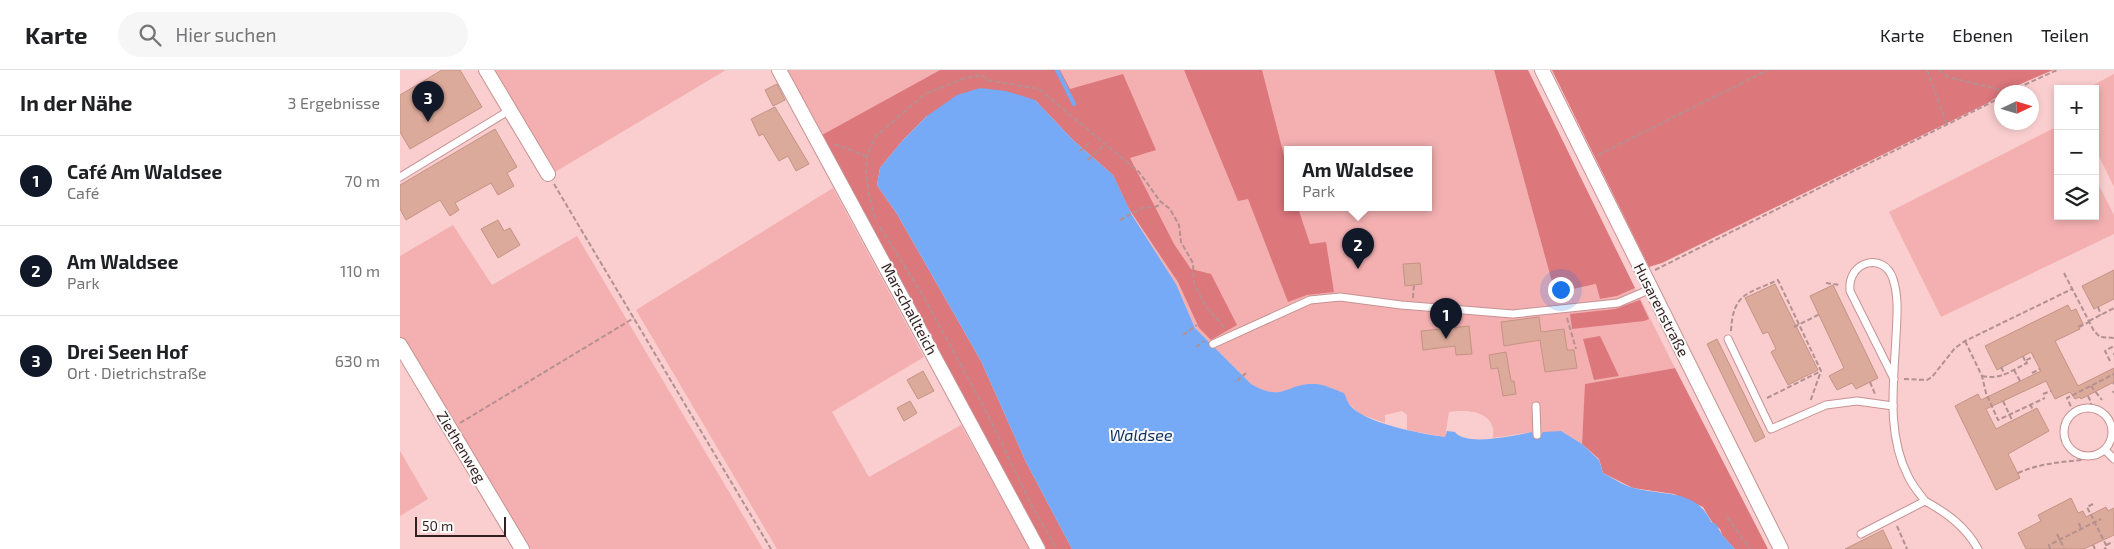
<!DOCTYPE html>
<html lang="de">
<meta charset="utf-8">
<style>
:root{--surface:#fff;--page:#f6f6f6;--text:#202124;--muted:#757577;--line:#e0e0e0;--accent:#111827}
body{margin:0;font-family:"Exo 2",sans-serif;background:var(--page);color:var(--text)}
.controls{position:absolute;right:15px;top:15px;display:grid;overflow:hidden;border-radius:0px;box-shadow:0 2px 8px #0003}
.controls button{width:45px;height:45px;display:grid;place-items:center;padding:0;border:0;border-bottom:1px solid var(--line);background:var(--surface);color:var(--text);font:25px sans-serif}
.compass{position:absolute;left:1594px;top:15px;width:45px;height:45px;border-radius:50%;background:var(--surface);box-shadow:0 2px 8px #0003;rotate:86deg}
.scale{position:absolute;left:15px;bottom:12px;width:91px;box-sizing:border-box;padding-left:5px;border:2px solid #331f1f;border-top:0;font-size:14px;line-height:18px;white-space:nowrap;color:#331f1f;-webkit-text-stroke:4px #fbfbfb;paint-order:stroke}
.you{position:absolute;left:1160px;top:219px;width:18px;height:18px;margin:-12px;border:4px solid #fff;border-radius:50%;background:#1a73e8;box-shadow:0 0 0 8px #1a73e833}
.badge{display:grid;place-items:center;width:32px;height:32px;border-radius:50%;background:var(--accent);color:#fff;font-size:16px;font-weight:700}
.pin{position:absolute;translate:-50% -41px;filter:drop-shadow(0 1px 2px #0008)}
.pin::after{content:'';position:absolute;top:26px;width:18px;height:15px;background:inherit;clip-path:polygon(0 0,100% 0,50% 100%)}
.popup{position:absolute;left:884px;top:76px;width:148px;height:65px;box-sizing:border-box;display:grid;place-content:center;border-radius:0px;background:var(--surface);filter:drop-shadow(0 1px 4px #0005);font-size:16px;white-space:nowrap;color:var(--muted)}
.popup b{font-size:19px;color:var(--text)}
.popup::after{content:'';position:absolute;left:50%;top:100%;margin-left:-10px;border:10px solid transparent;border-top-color:var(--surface)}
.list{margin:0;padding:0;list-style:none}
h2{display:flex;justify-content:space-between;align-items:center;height:65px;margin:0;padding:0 20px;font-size:21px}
h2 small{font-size:16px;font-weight:400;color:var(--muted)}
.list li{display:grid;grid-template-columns:32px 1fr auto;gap:15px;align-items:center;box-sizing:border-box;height:90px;padding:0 20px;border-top:1px solid var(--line)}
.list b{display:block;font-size:19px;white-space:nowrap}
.list p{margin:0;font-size:16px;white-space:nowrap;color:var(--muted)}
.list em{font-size:16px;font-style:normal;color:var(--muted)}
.icon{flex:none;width:28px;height:28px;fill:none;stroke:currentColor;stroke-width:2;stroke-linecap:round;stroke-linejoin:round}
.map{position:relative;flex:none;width:1714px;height:479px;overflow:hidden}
header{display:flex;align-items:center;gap:30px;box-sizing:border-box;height:70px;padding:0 25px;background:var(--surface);border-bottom:1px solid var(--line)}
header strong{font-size:24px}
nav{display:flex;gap:28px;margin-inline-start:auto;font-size:18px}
.search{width:350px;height:45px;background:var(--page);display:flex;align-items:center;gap:12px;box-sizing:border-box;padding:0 18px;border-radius:28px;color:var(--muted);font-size:19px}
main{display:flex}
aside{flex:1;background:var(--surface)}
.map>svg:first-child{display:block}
</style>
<header>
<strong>Karte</strong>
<div class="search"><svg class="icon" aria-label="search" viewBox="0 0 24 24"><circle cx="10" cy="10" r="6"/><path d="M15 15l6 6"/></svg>Hier suchen</div>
<nav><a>Karte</a><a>Ebenen</a><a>Teilen</a></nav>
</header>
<main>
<aside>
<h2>In der Nähe<small>3 Ergebnisse</small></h2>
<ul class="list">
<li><span class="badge">1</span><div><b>Café Am Waldsee</b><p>Café</p></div><em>70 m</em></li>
<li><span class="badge">2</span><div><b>Am Waldsee</b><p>Park</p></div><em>110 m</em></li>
<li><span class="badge">3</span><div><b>Drei Seen Hof</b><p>Ort · Dietrichstraße</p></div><em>630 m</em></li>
</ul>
</aside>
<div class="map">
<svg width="1714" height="479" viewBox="0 0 1714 479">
<rect width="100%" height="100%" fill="#facece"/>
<!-- green -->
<g fill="#f4b0b1" fill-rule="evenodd">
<polygon points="94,0 326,0 155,102"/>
<polygon points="384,0 540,0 420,66"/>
<path d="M660 0H1094L1155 223 1197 214 1200 229 1217 226 1235 218 1275 298 1186 314 1182 374 1161 361 1133 365 1132 362 1093 368C1093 365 1094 359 1092 356 1087 340 1063 340 1049 342L1045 367 1007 360V345L1002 341 985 345V353L960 344 949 334 885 321 874 323 863 320 851 314 795 258 776 214 727 136ZM888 80H1028V138H888Z"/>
<polygon points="1714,4 1714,117 1695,78 1695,19 1686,19"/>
<polygon points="1658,56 1658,146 1695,146 1695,108 1714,145 1714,164 1541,247 1489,142"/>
<polygon points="433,118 524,287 432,342 469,407 561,355 630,479 377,479 236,240"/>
<polygon points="53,155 92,215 177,166 363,479 129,479 0,267 0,186"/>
<polygon points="0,381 28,429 0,446"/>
</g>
<!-- forest -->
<g fill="#dc777c">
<polygon points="540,0 660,0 670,19 723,4 756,80 730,88 774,174 791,199 811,204 837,255 811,270 799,258 778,212 729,139 713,105 673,70 635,30 527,46 503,70 480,98 477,115 497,144 581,291 626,392 672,479 643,479 420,66"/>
<polygon points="784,0 862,0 888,101 888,138 898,138 910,174 926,172 934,222 907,225 888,232 848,129 838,131"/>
<polygon points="1094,0 1128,0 1235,218 1217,226 1200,229 1196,214 1155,223"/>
<polygon points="1152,0 1653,0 1602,22 1601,24 1588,33 1262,193 1249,197"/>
<polygon points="1240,230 1249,249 1244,251 1172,259 1170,244 1215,239"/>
<polygon points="1200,266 1219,306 1194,310 1183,269"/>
<polygon points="1275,298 1368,479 1335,479 1322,465 1320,459 1312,452 1303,437 1274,424 1233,418 1203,403 1199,389 1182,374 1185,314"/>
</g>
<!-- water -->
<path fill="#76aaf7" d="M580 18 606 21 635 30 673 70 713 105 732 145 776 214 795 258 851 314C884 333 885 313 915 314 924 314 935 320 944 323 946 327 947 331 949 334 962 353 1022 364 1045 367L1047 361 1055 362C1066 377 1116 365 1132 362L1134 365H1141L1143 362 1161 361 1182 374 1199 390 1203 403C1213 408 1224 416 1234 418 1263 426 1297 419 1311 452L1316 454 1322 465 1335 479H672L626 392 581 291 497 144 477 115 480 98 503 70 527 46 557 25Z"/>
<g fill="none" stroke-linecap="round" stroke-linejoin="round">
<!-- stream -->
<polyline stroke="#76aaf7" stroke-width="4" points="657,0 674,34"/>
</g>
<!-- building -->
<g fill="#dcaa9a" stroke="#c49384">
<polygon points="42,0 60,0 82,37 10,79 0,62 0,25"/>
<polygon points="377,14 385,30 373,36 365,20"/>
<polygon points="375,37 409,94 396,101 388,86 379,91 363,64 359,66 351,49"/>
<polygon points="95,59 117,97 107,103 114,116 98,125 91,113 55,133 59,140 50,146 40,130 6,150 0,139 0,115"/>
<polygon points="98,150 104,161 110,158 120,175 98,188 81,159"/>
<polygon points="1020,193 1022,214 1005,216 1003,194"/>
<polygon points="1714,200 1714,229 1694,239 1682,216"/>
<polygon points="1375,214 1418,300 1388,315 1371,282 1376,279 1368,262 1363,264 1345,228"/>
<polygon points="1433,215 1478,308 1456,319 1452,313 1437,320 1429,306 1444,298 1410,226"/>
<polygon points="1668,235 1671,241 1676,239 1683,254 1678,256 1680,259 1655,271 1678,316 1714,298 1714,312 1681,329 1680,327 1675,329 1670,322 1655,329 1646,311 1586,339 1596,359 1637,338 1649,361 1608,384 1620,408 1596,420 1555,336 1578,324 1581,330 1641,301 1631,282 1597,300 1585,276"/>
<polygon points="1139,247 1141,262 1164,259 1167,280 1174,280 1177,298 1145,302 1140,270 1104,276 1101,252"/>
<polygon points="1069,256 1072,284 1056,285 1055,276 1023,280 1021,261"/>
<polygon points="1317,269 1365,367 1355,372 1307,274"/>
<polygon points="1106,282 1111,311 1114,311 1116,324 1103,326 1098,298 1091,299 1089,285"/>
<polygon points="523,301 534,321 518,329 507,310"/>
<polygon points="510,331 517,343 504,351 497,338"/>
<polygon points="1671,428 1678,443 1683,441 1686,447 1706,437 1708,441 1714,438 1714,465 1684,479 1626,479 1618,463 1641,451 1638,445"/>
<polygon points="1483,460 1492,479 1445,479"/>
</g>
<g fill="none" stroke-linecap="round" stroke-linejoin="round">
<defs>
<g id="service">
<polyline points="0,107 110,40"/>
<polyline points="1328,269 1371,359 1426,335 1457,331 1493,336"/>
<polyline points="813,274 910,230 940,227 1001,235 1113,244 1218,233 1251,219"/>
<path d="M1494 309 1450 221C1447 191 1484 181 1493 209 1499 227 1497 247 1496 266 1494 312 1486 363 1508 406 1512 415 1519 423 1525 431"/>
<polyline points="1136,336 1137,365"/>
<circle cx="1688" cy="362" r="24"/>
<polyline points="1705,380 1714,389"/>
<path d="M1461 464 1525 431C1547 443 1566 457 1578 479"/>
</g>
<g id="minor">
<polyline points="86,0 148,104"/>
<polyline points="379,0 638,479"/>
<polyline points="1142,0 1381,479"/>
<polyline points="0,275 122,479"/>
</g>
</defs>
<!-- service casing -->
<use href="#service" stroke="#c79293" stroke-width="9"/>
<!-- minor casing -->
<use href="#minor" stroke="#c79293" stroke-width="16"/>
<!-- path -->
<g stroke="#b49090" stroke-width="2" stroke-dasharray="5 2.5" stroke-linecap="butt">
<polyline points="1527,0 1547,55"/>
<polyline points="1539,0 1548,7 1610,22"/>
<polyline points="1611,21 1657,0"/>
<polyline points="434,74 467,86"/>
<polyline points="680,81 690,72"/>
<polyline points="1198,85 1368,0"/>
<polyline points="688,90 704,75"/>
<polyline points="154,114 371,479"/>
<polyline points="475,148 469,126 466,102 467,86 476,66 525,24 565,8 582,5 587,10 639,19 739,102 760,131 770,139 779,155 781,172 793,193 794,214 807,238 825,258"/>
<polyline points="720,150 742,138 755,137 761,134"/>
<polyline points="480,157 522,224 587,343 631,434 657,479"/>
<polyline points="1255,200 1602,27"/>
<polyline points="1664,203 1694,261 1700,267 1714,268"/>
<polyline points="1426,213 1440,215"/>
<polyline points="1013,228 1014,215"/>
<polyline points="1698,237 1701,245"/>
<polyline points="1167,248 1176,279"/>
<polyline points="1049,249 1049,258"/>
<polyline points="1689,251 1714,238"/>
<polyline points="1394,257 1420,244"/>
<polyline points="1679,257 1689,252"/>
<path d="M1331 261C1333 223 1347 224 1378 210L1421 301 1410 332"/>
<polyline points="783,265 797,255"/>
<polyline points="1565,271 1582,306 1586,323 1598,350 1645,328"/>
<polyline points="796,277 804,271"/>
<polyline points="1713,284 1714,284"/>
<polyline points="1623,286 1625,291"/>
<polyline points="1710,291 1705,281 1714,276"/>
<polyline points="1601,297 1605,305"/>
<polyline points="1614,300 1620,311"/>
<polyline points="1632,303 1640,299"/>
<path d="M1582 306C1600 310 1611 301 1627 293L1625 291 1634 286"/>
<polyline points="1504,309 1527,310 1532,307 1555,278 1565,271 1672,219"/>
<polyline points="837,311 846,303"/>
<polyline points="1470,312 1475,324"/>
<polyline points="1713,313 1714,314"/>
<polyline points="1691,316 1702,330"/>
<polyline points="1713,321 1714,323"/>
<polyline points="1643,324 1651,321"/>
<polyline points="1688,326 1691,332 1690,339"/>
<polyline points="1367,328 1421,301"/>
<polyline points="1603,331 1612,350"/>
<polyline points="1630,334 1633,340"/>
<polyline points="1674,343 1667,328 1714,304"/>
<polyline points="60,353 234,248"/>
<path d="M1618 403C1638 394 1660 392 1682 390L1684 386"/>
<polyline points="1693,434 1687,437 1707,477 1704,479"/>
<polyline points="1327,447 1350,479"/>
<polyline points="1679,453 1681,459"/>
<polyline points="1497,456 1507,479"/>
<polyline points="1657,464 1664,478"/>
<polyline points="1693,475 1695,479"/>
<polyline points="1706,475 1713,472"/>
<polyline points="1650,479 1649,475 1701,449"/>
</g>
<!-- service -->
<use href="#service" stroke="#fff" stroke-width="7"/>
<!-- minor -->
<use href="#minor" stroke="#fff" stroke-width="14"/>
</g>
<g text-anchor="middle" stroke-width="4" stroke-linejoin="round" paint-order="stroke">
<!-- street labels -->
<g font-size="15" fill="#331f1f" stroke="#fbfbfb">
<text transform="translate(509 239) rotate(62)" y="5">Marschallteich</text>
<text transform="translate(1261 240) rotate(63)" y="5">Husarenstraße</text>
<text transform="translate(61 377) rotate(59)" y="5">Ziethenweg</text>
</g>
<!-- water labels -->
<g font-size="16" font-style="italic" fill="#0e305f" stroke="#fbfbfb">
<text x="741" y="371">Waldsee</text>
</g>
</g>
</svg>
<div class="controls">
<button>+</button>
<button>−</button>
<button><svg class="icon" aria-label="layers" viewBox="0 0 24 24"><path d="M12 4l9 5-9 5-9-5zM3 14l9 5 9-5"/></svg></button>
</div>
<svg class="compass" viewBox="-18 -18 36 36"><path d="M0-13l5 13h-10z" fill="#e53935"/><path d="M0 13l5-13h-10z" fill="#757577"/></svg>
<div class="scale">50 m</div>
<div class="you"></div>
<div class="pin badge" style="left:1046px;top:269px">1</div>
<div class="pin badge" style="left:958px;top:199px">2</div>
<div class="popup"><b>Am Waldsee</b>Park</div>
<div class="pin badge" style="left:28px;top:52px">3</div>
</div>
</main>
